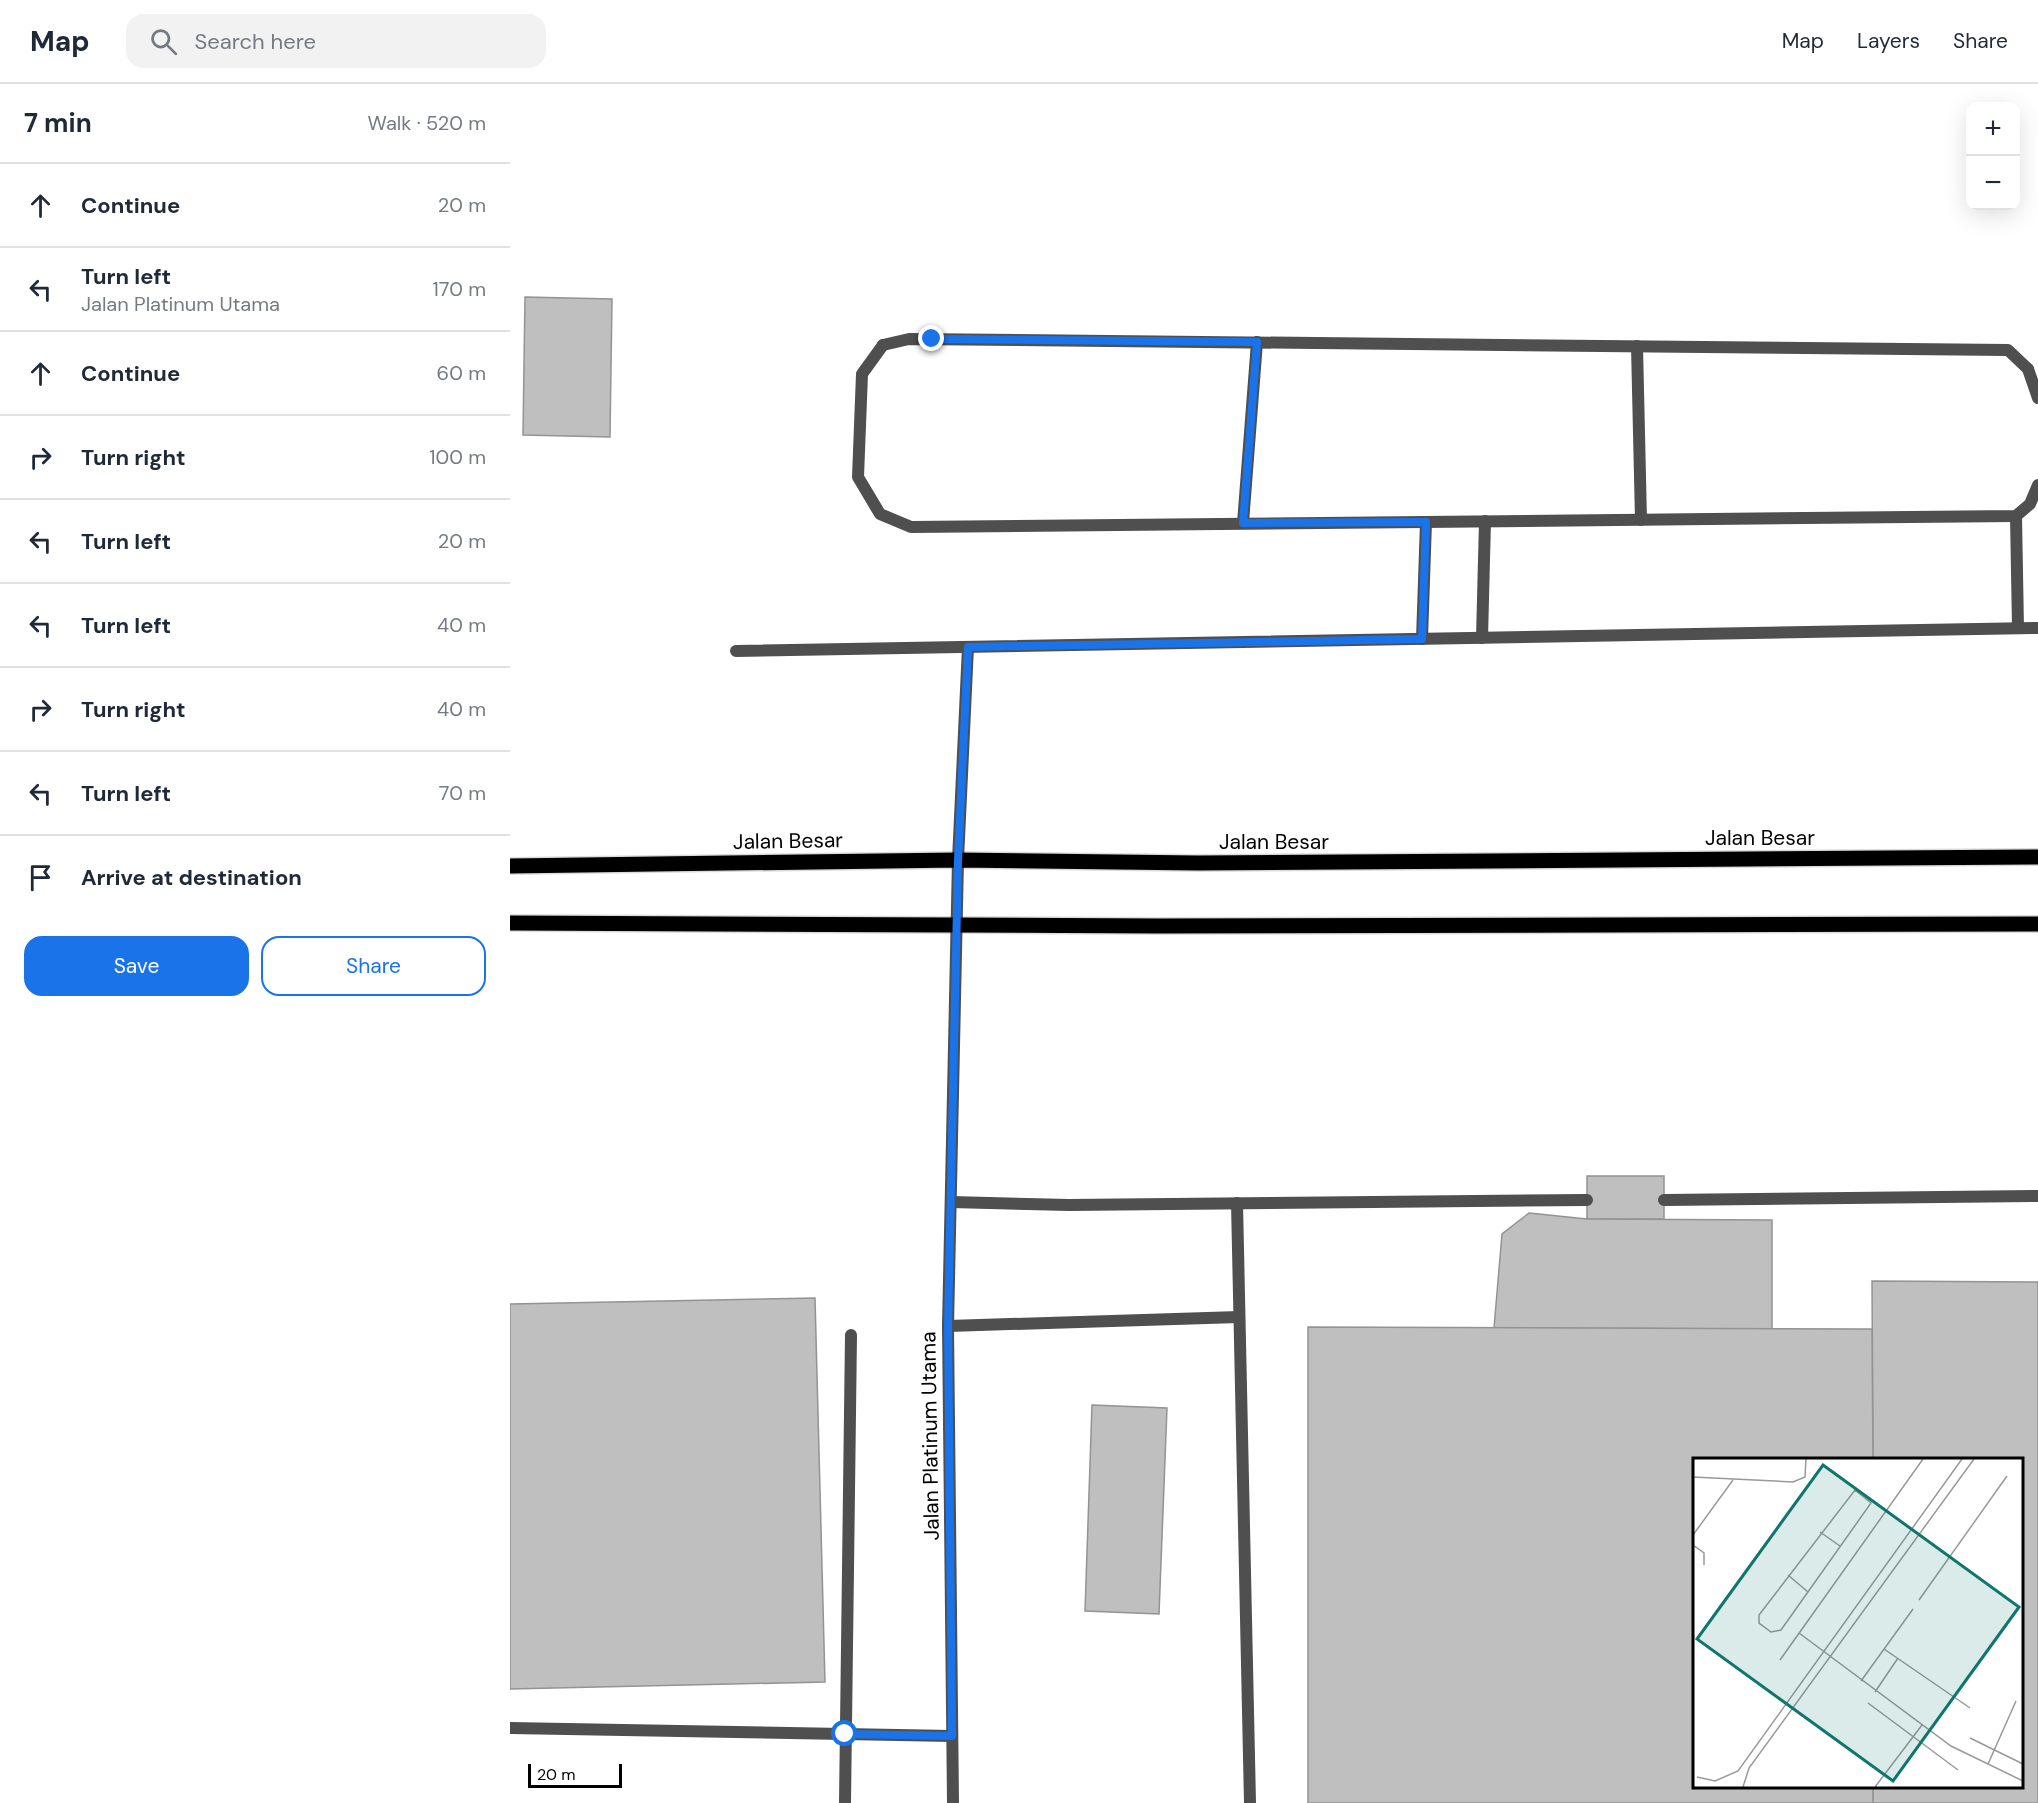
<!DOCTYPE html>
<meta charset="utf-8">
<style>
:root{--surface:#fff;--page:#f2f2f3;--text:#1f2937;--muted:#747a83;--line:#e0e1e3;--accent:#1a73e8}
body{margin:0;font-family:"DM Sans",sans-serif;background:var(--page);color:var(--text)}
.controls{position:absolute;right:18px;top:18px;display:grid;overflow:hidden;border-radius:12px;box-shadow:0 6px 24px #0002}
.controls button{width:54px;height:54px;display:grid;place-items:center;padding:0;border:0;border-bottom:2px solid var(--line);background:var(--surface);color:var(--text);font:30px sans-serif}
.scale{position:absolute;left:18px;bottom:15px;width:94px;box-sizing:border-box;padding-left:6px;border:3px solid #000;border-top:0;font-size:16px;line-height:21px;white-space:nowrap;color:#000;-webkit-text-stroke:4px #fff;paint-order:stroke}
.stop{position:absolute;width:18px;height:18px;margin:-14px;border:4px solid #1a73e8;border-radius:50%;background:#fff}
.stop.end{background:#1a73e8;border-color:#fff;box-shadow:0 2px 6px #0008}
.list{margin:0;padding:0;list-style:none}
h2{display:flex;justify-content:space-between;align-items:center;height:78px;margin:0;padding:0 24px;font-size:26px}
h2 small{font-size:20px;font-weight:400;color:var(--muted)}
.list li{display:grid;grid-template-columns:39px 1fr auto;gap:18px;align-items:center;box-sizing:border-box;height:84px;padding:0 24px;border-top:2px solid var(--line)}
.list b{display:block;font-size:22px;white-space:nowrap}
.list p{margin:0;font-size:20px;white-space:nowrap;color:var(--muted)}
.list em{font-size:20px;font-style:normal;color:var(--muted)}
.actions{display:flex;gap:12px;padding:18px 24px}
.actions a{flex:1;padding:14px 0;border:2px solid var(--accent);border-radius:18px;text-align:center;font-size:21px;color:var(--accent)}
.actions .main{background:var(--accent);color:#fff}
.icon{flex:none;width:33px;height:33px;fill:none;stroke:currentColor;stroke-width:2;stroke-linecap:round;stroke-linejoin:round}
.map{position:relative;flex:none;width:1528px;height:1719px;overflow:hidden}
header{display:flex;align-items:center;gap:36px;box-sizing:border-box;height:84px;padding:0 30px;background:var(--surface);border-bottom:2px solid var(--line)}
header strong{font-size:28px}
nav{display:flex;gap:33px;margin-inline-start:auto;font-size:21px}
.search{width:420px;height:54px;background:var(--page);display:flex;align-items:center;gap:15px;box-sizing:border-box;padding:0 21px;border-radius:18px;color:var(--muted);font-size:22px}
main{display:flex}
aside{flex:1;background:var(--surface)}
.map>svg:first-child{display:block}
</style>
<header>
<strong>Map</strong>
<div class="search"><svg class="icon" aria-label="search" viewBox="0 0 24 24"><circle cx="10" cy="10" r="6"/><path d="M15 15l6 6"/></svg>Search here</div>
<nav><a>Map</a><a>Layers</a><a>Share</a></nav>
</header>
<main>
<aside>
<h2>7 min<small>Walk · 520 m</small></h2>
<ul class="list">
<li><svg class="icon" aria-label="ahead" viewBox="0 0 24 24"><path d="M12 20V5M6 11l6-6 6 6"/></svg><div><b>Continue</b></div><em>20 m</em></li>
<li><svg class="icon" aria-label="left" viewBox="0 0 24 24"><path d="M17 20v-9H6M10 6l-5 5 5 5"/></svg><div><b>Turn left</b><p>Jalan Platinum Utama</p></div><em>170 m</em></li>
<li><svg class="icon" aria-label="ahead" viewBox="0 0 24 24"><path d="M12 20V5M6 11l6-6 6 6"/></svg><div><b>Continue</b></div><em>60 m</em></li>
<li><svg class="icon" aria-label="right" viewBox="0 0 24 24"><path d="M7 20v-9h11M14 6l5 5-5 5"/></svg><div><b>Turn right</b></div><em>100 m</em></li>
<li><svg class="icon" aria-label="left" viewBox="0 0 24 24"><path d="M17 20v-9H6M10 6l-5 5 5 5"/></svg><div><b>Turn left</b></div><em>20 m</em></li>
<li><svg class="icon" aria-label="left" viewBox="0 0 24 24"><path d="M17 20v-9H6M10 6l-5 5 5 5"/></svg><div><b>Turn left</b></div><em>40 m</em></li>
<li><svg class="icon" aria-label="right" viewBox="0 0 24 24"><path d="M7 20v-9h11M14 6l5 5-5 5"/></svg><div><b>Turn right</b></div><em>40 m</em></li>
<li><svg class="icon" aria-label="left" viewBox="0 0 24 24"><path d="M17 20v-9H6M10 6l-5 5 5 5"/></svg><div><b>Turn left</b></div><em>70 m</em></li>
<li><svg class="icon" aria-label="arrive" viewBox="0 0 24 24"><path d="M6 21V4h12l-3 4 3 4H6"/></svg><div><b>Arrive at destination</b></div></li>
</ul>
<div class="actions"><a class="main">Save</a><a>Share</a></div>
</aside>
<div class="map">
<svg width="1528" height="1719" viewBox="0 0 1528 1719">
<rect width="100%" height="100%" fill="#fff"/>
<!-- building -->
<g fill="#bfbfbf" stroke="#939393" stroke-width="1.5">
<polygon points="15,213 102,215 100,353 13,351"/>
<rect x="1077" y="1092" width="77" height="43"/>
<polygon points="1019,1129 1077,1135 1262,1136 1262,1245 984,1244 992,1150"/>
<polygon points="1362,1197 1528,1198 1528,1719 1363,1719 1363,1702 1512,1702 1512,1376 1363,1376"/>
<polygon points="305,1214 315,1598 0,1605 0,1220"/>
<polygon points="798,1243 1362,1245 1363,1376 1184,1376 1184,1702 1363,1702 1363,1719 798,1719"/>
<polygon points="582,1321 657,1324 649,1530 575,1527"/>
</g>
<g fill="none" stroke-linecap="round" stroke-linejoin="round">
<defs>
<g id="primary">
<polyline points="0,782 448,776 688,779 1528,773"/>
<polyline points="0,839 649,842 1528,840"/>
</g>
</defs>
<!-- primary casing -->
<use href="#primary" stroke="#dbdbdb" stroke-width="18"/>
<!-- lane -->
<g stroke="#4f4f4f" stroke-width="12">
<polyline points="373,261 399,255 1498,266 1518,285"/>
<polyline points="1127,262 1131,436"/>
<polyline points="733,439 747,258"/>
<polyline points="1154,1116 1528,1112"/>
<polyline points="441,1118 559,1121 1077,1116"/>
<polyline points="727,1119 740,1719"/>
<polyline points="438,1242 729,1233"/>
<polyline points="0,1644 442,1652"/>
<polyline points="335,1719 341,1251"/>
</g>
<!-- street -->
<g stroke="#4f4f4f" stroke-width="12">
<polyline points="373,261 352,290 348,393 370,430 401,443 1506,432 1520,420 1528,401"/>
<polyline points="1518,285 1528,314"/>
<polyline points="1506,432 1508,544"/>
<polyline points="972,554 975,437"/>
<polyline points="912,555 916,438"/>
<polyline points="226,567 1528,544"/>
<polyline points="443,1719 438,1242 448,776 458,563"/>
</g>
<!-- primary -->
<use href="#primary" stroke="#000" stroke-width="15"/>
</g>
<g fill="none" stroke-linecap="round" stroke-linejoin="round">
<!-- route -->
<polyline stroke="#1a73e8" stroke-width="8" points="335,1650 442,1652 438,1242 448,776 458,563 912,555 916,438 733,439 747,258 422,255"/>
</g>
<g text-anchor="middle" stroke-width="4.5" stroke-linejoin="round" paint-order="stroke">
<!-- street labels -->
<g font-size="21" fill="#000" stroke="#fff">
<text x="1250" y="761">Jalan Besar</text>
<text transform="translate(278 757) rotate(-1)" y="7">Jalan Besar</text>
<text x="764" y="765">Jalan Besar</text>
<text transform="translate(420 1352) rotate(-91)" y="7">Jalan Platinum Utama</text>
</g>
</g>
<!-- overview -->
<g transform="translate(1183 1374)">
<rect width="330" height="330" fill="#fff"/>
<path fill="none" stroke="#999" stroke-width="1.5" d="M0 19 100 24 112 19 113 1M162 32 178 45 88 172 78 174 66 165V157ZM127 74 147 88M0 77 40 22M0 87 11 95V107M95 117 115 134M226 142 314 18M106 175 258 288 330 323M191 191 277 250M87 202 230 1M168 223 220 151M182 234 205 200M175 245 265 312M277 280 330 306M295 306 323 243M4 319 22 323 45 313 269 1M50 329 56 310 281 1M182 329 229 267"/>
<path fill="#0f766e" fill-opacity="0.15" stroke="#0f766e" stroke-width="3" d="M130 7 326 149 200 323 4 181Z"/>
<rect width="330" height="330" fill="none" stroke="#000" stroke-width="3"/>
</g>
</svg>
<div class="controls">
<button>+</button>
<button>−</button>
</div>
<div class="scale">20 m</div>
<div class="stop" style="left:335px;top:1650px"></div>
<div class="stop end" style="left:422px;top:255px"></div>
</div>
</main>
